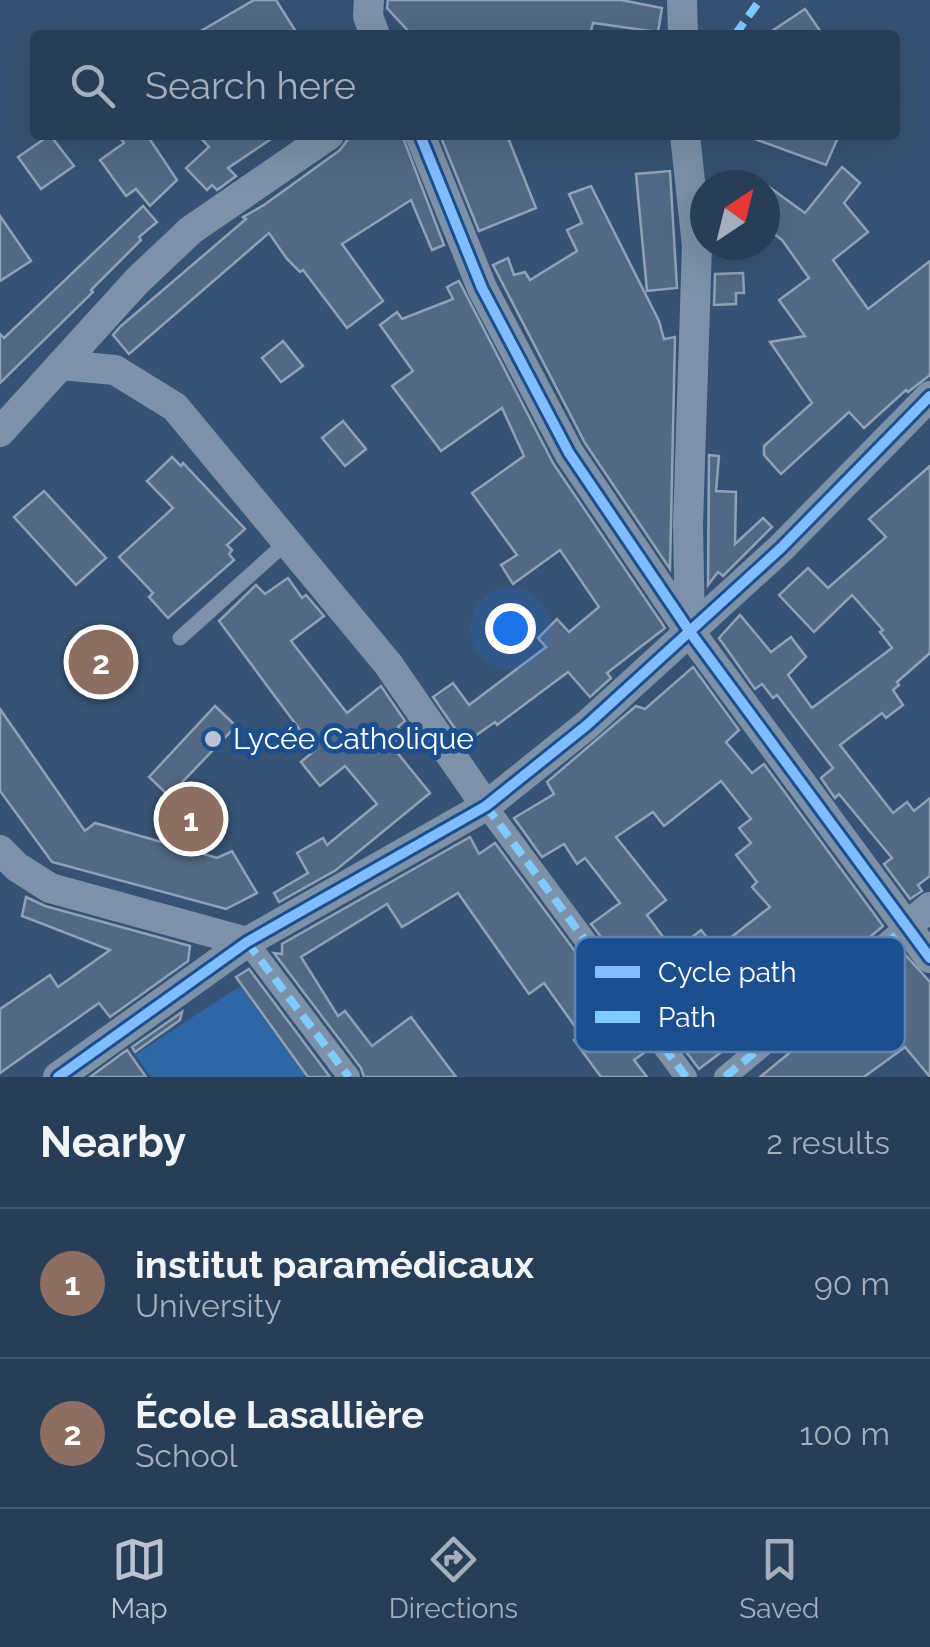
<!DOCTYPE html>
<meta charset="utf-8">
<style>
:root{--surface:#283e57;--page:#30455d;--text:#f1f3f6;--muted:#a5aeba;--line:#44576d;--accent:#b9c2ce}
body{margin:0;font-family:Raleway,sans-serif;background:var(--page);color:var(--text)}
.compass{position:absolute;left:690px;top:170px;width:90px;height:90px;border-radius:50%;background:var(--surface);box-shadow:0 10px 40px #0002;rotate:35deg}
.you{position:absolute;left:510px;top:628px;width:35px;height:35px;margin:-25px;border:8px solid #fff;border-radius:50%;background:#1a73e8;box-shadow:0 0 0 15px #1a73e833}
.badge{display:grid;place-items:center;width:65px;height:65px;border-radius:50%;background:var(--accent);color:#fff;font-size:32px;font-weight:700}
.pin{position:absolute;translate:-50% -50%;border:5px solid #fff;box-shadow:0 2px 10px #0006}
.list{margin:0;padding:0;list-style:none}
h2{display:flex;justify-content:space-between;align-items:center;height:130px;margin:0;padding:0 40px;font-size:42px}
h2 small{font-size:32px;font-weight:400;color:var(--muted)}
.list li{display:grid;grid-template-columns:65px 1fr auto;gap:30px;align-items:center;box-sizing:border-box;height:150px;padding:0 40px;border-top:2px solid var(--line)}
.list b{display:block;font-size:38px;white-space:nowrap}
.list p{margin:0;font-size:32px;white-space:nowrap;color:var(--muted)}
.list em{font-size:32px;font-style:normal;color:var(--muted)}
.icon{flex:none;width:55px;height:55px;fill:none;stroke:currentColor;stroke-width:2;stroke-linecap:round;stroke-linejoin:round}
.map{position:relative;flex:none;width:930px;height:1077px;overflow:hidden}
.search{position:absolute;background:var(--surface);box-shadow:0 10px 40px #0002;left:30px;right:30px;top:30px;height:110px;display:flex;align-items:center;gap:25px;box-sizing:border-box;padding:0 35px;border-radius:10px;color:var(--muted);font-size:38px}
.sheet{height:430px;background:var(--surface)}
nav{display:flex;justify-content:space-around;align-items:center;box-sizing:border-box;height:140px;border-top:2px solid var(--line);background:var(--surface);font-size:28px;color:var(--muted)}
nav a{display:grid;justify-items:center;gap:5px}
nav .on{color:var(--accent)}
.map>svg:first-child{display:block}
</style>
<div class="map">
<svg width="930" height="1077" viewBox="0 0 930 1077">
<rect width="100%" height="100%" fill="#365274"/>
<!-- green -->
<polygon fill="#2f66a5" points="240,986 307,1077 151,1077 135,1055"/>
<!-- building -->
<g fill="#526984" stroke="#92a2b6" stroke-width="2.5" fill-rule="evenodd">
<polygon points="254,0 276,0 298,35 194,35"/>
<polygon points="388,0 621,0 662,8 658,32 593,23 590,35 412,35 387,8"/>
<polygon points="805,9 823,35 766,35"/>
<polygon points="50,135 74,166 41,189 18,157"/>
<polygon points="118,135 147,135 177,180 150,206 136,189 126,196 100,160 124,143"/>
<polygon points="198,135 277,135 228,168 236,176 217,190 212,185 207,190 186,168 209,147"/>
<polygon points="351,135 402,135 444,245 432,250 411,200 342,244 383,301 347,328 303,270 300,272 287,259 269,233 129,354 113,335 121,326 246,219 243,217 264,205 340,150"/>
<polygon points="440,135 507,135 536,208 479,231"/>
<polygon points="752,135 839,135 826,165 752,138"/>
<polygon points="842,167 860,183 844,203 868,232 833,260 868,309 930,261 930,375 908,392 906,390 864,428 849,412 781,474 764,455 764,446 812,403 770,342 805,336 779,300 809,278 782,240 765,227 765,184 805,213"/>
<polygon points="670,171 677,288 647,291 636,174"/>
<polygon points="591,186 659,321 664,339 675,337 670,569 585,443 493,265 508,258 514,275 525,272 530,280 577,251 567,230 582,223 569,194"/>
<polygon points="143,206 157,222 139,237 141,240 91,290 93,292 0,383 0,334 4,338"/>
<polygon points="0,216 31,261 0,281"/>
<polygon points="743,273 744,293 736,293 736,304 714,305 715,274"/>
<polygon points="459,281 553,463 665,628 607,673 611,678 590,697 568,672 497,725 495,722 465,743 433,697 453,683 469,705 546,647 538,638 557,619 569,632 599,607 560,550 513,584 501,565 517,555 472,493 524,456 502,408 441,451 392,386 413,371 380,325 397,312 402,319 453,299 447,287"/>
<polygon points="283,341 303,366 281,382 262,358"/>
<polygon points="343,421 366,449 345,466 322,438"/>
<polygon points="709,455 719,456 716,491 736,492 735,544 763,518 772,527 723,576 718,572 708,585"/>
<polygon points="172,457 181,466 183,463 245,529 227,545 232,550 229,554 234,560 168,618 149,597 153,593 119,557 173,508 147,481"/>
<polygon points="930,466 930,653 897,682 899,685 893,690 903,705 886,718 882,713 840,745 893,813 907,802 914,811 930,798 930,876 918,885 922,891 910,899 884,864 892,858 839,794 835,798 821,778 833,768 777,695 773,698 762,684 755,689 719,638 740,615 771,652 791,637 806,657 788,675 812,708 892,648 880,632 883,630 852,595 814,632 779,595 808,568 828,588 886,537 869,519"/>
<polygon points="44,491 106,558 76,585 14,517"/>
<polygon points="288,578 302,598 306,595 324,616 291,641 347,713 381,686 405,721 398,727 404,735 391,745 430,793 336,870 279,902 274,893 308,873 297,853 323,838 327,845 377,804 345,766 320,786 301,762 315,750 219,621 256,585 265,594"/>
<path d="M693 667 739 730 726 742 752 773 764 764 883 926 849 955 844 949 815 975 819 980 781 1011 744 965 693 1002 728 1047 699 1069 675 1037 687 1029 630 950 618 959 591 924 620 903 585 858 577 864 564 844 542 857 514 818 554 794 547 782 636 706 645 709ZM721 781 751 819 739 828 751 843 736 855 757 882 752 887 770 907 716 949 701 930 674 952 647 915 666 900 616 837 653 812 664 826Z"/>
<polygon points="215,706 236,726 169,796 149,777"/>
<polygon points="0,709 85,831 95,823 217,858 232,851 257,893 226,909 52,862 0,791"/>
<polygon points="470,837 479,854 495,843 648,1050 634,1060 647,1077 601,1077 574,1040 581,1035 544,983 529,994 458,893 402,927 387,904 301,957 338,1016 345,1011 372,1046 411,1017 456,1077 364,1077 361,1068 274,953 282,954 282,944"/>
<polygon points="26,897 45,906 190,946 188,961 110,1017 99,1003 0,1073 0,1009 50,975 58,987 110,950 22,916"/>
<polygon points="901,950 930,982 930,1077 905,1047 864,1077 760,1077 804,1041 800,1035 871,981 868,978"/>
<polygon points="249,969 330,1077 308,1077 236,977"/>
<polygon points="182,1012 180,1020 135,1052 132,1047"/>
<polygon points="127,1050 146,1077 90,1077"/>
</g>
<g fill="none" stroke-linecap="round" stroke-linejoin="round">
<!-- service -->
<polyline stroke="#7d92a8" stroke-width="15" points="180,638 288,541"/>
<!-- pedestrian -->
<g stroke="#7d92a8" stroke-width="22">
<polyline points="486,806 686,1077"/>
<polyline points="247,942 349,1077"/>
<polyline points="725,1077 906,927"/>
</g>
<!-- minor -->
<g stroke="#7d92a8" stroke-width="30">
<polyline points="369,0 368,16 375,35"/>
<polyline points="682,0 683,35"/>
<polyline points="420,135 482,288 569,453 690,632 930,958"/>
<polyline points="685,135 697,246 688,524 690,632"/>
<polyline points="61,365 115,370 175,407 388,664 486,806"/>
<polyline points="0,432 137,281 191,230 329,135"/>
<polyline points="0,850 17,867 50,888 247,942"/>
<polyline points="906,927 930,907"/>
<polyline points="58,1077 247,942 486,806 587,725 781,548 930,396"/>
</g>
<!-- quiet -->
<g stroke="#80caff" stroke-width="8" stroke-dasharray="15 8" stroke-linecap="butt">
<polyline points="735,35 760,0"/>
<polyline points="486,806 686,1077"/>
<polyline points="247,942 349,1077"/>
<polyline points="725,1077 906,927"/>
</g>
<defs>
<g id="cycleway">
<polyline points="420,135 482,288 569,453 690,632 930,958"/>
<polyline points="58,1077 247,942 486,806 587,725 781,548 930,396"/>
</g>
</defs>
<!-- cycleway casing -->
<use href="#cycleway" stroke="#1b4f8f" stroke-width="16"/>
<!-- cycleway -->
<use href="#cycleway" stroke="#80bcff" stroke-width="10"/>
</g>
<!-- markers -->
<circle fill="#b9c2ce" stroke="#1b4f8f" stroke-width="4" cx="213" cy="739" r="10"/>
<g text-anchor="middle" stroke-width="10" stroke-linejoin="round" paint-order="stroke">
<!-- poi labels -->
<g font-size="30" fill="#fff" stroke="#1b4f8f" text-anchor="start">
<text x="233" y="749">Lycée Catholique</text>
</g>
</g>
<!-- legend -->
<rect x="575" y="937" width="330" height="115" rx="15" fill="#1b4f8f" stroke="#5f84b1" stroke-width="2.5"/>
<rect x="595" y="966" width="45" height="12" fill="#80bcff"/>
<rect x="595" y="1011" width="45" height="12" fill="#80caff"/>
<g font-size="28" fill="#fff">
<text x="658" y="982">Cycle path</text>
<text x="658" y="1027">Path</text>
</g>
</svg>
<svg class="compass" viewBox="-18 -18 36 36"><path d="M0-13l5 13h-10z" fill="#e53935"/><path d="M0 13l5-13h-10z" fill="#a5aeba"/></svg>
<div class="you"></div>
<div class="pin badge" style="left:191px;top:819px;background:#8d6e63">1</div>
<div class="pin badge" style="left:101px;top:662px;background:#8d6e63">2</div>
<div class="search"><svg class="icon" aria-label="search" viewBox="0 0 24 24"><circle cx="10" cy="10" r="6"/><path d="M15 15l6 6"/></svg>Search here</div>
</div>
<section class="sheet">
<h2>Nearby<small>2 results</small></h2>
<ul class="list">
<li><span class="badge" style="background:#8d6e63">1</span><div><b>institut paramédicaux</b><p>University</p></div><em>90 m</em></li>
<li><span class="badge" style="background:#8d6e63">2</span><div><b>École Lasallière</b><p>School</p></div><em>100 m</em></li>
</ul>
</section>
<nav>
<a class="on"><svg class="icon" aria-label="map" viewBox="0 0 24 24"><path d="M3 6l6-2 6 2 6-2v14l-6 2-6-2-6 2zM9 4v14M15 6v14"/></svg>Map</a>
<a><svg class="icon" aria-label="directions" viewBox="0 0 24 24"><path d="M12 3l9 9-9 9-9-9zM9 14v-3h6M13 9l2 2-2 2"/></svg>Directions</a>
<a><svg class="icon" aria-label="saved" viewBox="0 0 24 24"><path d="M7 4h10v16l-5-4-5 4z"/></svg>Saved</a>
</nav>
